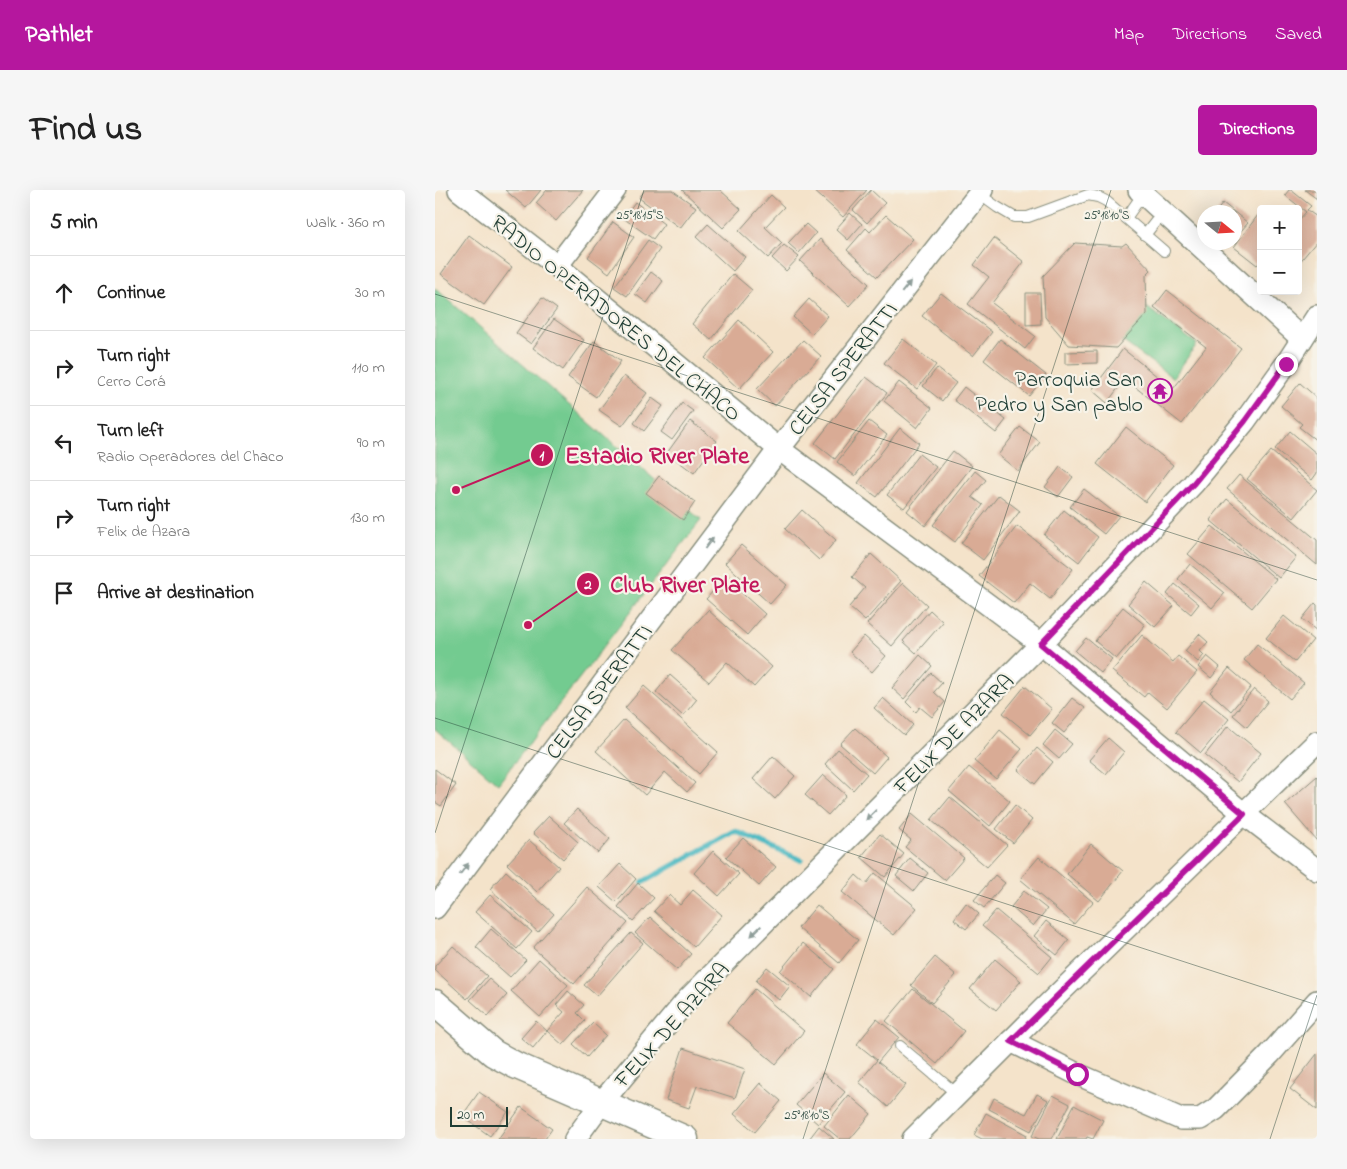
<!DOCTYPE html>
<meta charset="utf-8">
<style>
:root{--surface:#fff;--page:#f6f6f6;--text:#222;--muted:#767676;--line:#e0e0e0;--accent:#b5179e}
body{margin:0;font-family:"Indie Flower",sans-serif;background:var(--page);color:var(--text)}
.controls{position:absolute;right:15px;top:15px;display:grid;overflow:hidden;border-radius:5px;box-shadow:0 5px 20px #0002}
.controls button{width:45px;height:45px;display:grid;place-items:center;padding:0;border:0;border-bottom:1px solid var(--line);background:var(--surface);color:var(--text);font:25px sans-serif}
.compass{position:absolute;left:762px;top:15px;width:45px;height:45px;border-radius:50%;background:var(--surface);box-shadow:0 5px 20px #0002;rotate:108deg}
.scale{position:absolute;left:15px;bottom:12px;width:58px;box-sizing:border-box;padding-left:5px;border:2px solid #1f3d34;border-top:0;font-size:14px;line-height:18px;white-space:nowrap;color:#1f3d34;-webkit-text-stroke:4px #f7f3e8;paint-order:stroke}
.stop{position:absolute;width:15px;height:15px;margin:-11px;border:4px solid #b5179e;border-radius:50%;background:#fff}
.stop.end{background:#b5179e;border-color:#fff;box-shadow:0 1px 5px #0008}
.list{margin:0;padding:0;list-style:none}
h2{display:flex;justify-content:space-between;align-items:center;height:65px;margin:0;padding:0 20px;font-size:21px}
h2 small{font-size:16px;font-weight:400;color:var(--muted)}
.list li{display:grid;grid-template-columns:32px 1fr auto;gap:15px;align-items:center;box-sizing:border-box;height:75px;padding:0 20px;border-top:1px solid var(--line)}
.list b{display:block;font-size:19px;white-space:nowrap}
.list p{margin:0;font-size:16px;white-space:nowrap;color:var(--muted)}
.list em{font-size:16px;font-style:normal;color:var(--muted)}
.icon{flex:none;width:28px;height:28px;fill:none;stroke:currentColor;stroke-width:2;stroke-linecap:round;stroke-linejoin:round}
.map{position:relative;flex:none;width:882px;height:949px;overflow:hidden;border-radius:5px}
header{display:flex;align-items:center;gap:30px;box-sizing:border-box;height:70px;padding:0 25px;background:var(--accent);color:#fff}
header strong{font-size:24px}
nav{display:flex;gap:28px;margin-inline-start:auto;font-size:18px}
.intro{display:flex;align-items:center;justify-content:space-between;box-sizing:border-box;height:120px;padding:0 30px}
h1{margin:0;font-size:35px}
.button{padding:12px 22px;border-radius:5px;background:var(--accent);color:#fff;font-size:18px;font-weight:700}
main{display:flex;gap:30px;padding:0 30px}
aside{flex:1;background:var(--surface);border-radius:5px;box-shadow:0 5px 20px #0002}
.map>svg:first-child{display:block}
</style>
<header>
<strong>Pathlet</strong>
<nav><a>Map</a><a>Directions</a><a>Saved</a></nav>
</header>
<div class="intro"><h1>Find us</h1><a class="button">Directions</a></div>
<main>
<aside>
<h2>5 min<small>Walk · 360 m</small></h2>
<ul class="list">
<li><svg class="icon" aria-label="ahead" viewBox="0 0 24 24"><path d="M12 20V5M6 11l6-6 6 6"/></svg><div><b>Continue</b></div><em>30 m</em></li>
<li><svg class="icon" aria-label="right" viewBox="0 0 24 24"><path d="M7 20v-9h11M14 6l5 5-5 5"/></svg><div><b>Turn right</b><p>Cerro Corá</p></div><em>110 m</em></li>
<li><svg class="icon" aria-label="left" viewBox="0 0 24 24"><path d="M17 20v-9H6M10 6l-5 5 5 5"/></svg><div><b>Turn left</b><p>Radio Operadores del Chaco</p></div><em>90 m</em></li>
<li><svg class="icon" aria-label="right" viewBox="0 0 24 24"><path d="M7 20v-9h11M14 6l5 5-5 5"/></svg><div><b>Turn right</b><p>Felix de Azara</p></div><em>130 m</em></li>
<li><svg class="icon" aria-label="arrive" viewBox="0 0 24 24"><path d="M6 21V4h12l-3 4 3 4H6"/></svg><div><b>Arrive at destination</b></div></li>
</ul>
</aside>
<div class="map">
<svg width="882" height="949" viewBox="0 0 882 949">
<rect width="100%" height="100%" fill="#f7f3e8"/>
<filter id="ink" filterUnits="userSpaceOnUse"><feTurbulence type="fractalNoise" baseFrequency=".02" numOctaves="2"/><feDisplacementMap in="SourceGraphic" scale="10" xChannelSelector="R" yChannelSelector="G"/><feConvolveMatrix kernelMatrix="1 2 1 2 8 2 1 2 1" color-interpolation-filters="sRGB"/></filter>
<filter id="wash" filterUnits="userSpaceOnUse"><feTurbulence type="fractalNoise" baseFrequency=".0096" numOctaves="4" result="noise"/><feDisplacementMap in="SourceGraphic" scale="20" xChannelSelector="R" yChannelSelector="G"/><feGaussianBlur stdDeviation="1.12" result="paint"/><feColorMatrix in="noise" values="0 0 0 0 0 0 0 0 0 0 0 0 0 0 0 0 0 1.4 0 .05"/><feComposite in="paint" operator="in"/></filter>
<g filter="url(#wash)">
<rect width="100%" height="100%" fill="#f4e3ca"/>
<!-- green -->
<g fill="#73cb90" stroke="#498462">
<polygon points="0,98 266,330 63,594 0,539"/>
<polygon points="710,116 762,154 738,188 686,150"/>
</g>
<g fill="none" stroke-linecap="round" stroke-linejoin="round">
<!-- stream -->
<polyline stroke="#4bb9c2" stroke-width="5.5" points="208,692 300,641 366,670"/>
</g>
<g id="blocks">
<!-- building -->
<g fill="#d9ab95">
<polygon points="70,0 106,0 91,18"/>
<polygon points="112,0 148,0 121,31 101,13"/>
<polygon points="210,0 237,0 261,17 245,38 204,8"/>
<polygon points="247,0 285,0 306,19 288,38"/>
<polygon points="378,0 432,0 408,27"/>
<polygon points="436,0 450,13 432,33 418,20"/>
<polygon points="854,0 856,0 876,16 872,20 882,27 882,51 863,74 863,31 871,22 850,5"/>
<polygon points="870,0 882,0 882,9"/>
<polygon points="336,5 349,17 330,37 347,53 333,68 304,41"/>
<polygon points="200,12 229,34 218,49 188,28"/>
<polygon points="788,13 813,33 799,49 799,22 781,22"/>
<polygon points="415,23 427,34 413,50 401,39"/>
<polygon points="451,25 478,49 442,87 412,60 431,38 435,42"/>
<polygon points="823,25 826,27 826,71 822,75 799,57"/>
<polygon points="178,32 199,47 174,83 153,67"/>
<polygon points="273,34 310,67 298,81 261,47"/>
<polygon points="371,34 381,43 364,63 353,53"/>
<polygon points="34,45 77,77 49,115 6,84"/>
<polygon points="559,48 589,72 557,113 600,146 590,159 533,114 554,87 539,75"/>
<polygon points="385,49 434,94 414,116 365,71"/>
<polygon points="213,50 225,59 192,106 179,97"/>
<polygon points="640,53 687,56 691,53 716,80 711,85 712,124 681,158 634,155 610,127 608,86"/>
<polygon points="349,55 364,67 351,81 337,68"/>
<polygon points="216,82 228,91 212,113 200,104"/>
<polygon points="298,84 317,100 276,150 257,134"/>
<polygon points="732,100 806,158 747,234 690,189 672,213 657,200 688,159 738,199 771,157 719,117"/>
<polygon points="506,103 557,142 538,166 487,126"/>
<polygon points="591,103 605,103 606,134 591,135"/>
<polygon points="107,108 122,119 96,154 81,143"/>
<polygon points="374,109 393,126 377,144 358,127"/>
<polygon points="119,129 149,150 128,180 98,158"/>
<polygon points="304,130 338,162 304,199 270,168"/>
<polygon points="468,149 501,175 482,199 449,173"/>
<polygon points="565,149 611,185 594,206 549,170"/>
<polygon points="368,150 386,166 340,216 322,199"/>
<polygon points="159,151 186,171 161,207 133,187"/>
<polygon points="662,161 662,173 630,174 630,162"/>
<polygon points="502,178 521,193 507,211 488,196"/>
<polygon points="189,186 212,203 187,236 164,220"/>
<polygon points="431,187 452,203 400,269 380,253"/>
<polygon points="464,192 497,218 482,238 449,211"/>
<polygon points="865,193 882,208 882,251 864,237 867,234 846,216"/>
<polygon points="529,197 571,230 561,243 519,210"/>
<polygon points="217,208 228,216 209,241 199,233"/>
<polygon points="247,213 258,221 237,250 226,242"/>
<polygon points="255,231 282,251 259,283 232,263"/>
<polygon points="434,231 452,245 420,286 402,272"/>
<polygon points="585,237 605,252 583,281 563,265"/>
<polygon points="691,237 738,275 710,312 662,274"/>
<polygon points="465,238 484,253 442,307 423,293"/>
<polygon points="855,241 882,264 882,283 877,290 840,259"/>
<polygon points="518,261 537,276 490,336 472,321"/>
<polygon points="836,261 882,300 859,328 812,289"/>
<polygon points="484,264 501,277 469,318 452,305"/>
<polygon points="625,277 638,287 623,307 610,297"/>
<polygon points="540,281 551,290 537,307 548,315 520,352 498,335"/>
<polygon points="804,285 882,350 882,375 792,299"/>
<polygon points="224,286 260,312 248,330 211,303"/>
<polygon points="649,299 684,326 669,344 635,317"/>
<polygon points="564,305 585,321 548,370 526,353"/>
<polygon points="792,309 861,367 844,388 775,330"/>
<polygon points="367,320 401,350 384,370 350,339"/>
<polygon points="629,320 663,347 644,372 609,345"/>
<polygon points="582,336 638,379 615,409 595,393 579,413 544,386"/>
<polygon points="777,336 841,389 817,418 753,364"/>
<polygon points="306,355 352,395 335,414 290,373"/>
<polygon points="436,364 466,391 430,431 414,417 430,398 417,387"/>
<polygon points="755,374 790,403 777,418 743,389"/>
<polygon points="290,388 330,424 312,445 271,409"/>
<polygon points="711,392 739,416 720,437 693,414"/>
<polygon points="468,393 492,415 457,456 432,434"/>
<polygon points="740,394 764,414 756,424 732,404"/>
<polygon points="880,413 882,415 882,441 867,429"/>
<polygon points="688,417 710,435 681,469 660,451"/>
<polygon points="273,420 337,477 319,497 292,472 274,492 237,460"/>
<polygon points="495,420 508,432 481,463 468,451"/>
<polygon points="849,426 878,450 860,472 831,448"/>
<polygon points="764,444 773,452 765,461 769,465 763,472 750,461"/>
<polygon points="707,445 738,472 743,466 762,482 732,518 713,502 709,507 677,481"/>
<polygon points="429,446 451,466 437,482 415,462"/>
<polygon points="651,448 677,469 666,483 640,461"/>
<polygon points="822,454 869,493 855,509 809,470"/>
<polygon points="485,465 497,476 469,509 457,498"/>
<polygon points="772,466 785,477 776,488 763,477"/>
<polygon points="794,478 816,497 796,521 775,502"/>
<polygon points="496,483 507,493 499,502 510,512 497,527 485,517 481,522 471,512"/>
<polygon points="235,485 262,509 248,526 221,502"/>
<polygon points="209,496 283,562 264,584 190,518"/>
<polygon points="590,496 617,519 595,545 568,523"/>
<polygon points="819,499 833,511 812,537 798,525"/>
<polygon points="448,508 478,535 469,545 439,518"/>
<polygon points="637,508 650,518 629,543 617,533"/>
<polygon points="769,509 794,529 766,563 741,542"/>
<polygon points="189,530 260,593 252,602 230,582 210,605 161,561"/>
<polygon points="793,536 826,563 803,592 770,565"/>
<polygon points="420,538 452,567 438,583 405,554"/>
<polygon points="565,540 587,559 561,589 539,571"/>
<polygon points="620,540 637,554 624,569 608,555"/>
<polygon points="673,548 689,562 671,584 654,570"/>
<polygon points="602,558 618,572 600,594 583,580"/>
<polygon points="403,559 432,584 418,600 390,574"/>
<polygon points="338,566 360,586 340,609 318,589"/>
<polygon points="534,577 575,611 555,636 514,601"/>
<polygon points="0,579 21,595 6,616 0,612"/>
<polygon points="388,585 411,605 393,625 370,605"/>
<polygon points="882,586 882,651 850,614"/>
<polygon points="515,607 572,655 552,677 496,630"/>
<polygon points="580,615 597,630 578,653 561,639"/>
<polygon points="142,619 175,649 163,663 129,633"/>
<polygon points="477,624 529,668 510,690 470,657 476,650 464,640"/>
<polygon points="114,626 143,652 128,669 98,643"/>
<polygon points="445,644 469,664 450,687 426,667"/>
<polygon points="308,648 341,677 324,696 291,667"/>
<polygon points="94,650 124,677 102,702 72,674"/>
<polygon points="656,654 688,681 664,711 632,684"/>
<polygon points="278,661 304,684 284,706 259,683"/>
<polygon points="604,667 658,712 639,734 585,689"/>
<polygon points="475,668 493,683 479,701 461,686"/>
<polygon points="185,674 201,689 181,712 164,697"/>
<polygon points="71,681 119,724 103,742 55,699"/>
<polygon points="440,683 482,718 459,745 407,702 421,685 431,694"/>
<polygon points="560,685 570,693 549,718 539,710"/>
<polygon points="203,693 219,708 198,731 183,717"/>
<polygon points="152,697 193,733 139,794 98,758"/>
<polygon points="258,700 287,725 259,757 219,721 234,705 245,715"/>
<polygon points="589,701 612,719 598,736 576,717"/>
<polygon points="55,705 97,742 82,759 40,722"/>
<polygon points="531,713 544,724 531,739 519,729"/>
<polygon points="382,715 423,750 404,773 363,738"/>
<polygon points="561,720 617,767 604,783 547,736"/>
<polygon points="215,727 256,764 242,780 200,743"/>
<polygon points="611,731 634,750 622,765 599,746"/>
<polygon points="56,739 91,770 75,787 41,757"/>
<polygon points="196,743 208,753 162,806 149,795"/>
<polygon points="368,753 399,779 376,807 345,781"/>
<polygon points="18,756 52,786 32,809 0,780 0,776"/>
<polygon points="500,767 521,785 497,813 476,795"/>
<polygon points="104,769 133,795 105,827 76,801"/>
<polygon points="560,769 586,791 561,820 535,799"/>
<polygon points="332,777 355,796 344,810 321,791"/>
<polygon points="54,789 72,805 53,826 35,810"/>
<polygon points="320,799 369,841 341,874 292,833"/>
<polygon points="478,799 529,841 502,874 451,831"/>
<polygon points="133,801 149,815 142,823 150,831 128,855 112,841 129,822 121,815"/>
<polygon points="442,829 464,847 443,872 471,895 453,917 424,892 442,870 422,854"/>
<polygon points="101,831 112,841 98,858 86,848"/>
<polygon points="158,833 171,845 152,867 138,854"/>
<polygon points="248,858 310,879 300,908 262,896 254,918 231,910"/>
<polygon points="882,864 882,920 855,899"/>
<polygon points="388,883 410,902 383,934 361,915"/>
<polygon points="325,893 346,911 320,942 299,924"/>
<polygon points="44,902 73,922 55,946 27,926"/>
<polygon points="602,904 613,910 596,941 554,919 559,908 591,924"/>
<polygon points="414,905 436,924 415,949 405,949 389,936"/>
<polygon points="618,905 635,914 617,949 604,949 597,946"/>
<polygon points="639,915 668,930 658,949 652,947 651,949 622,949"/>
<polygon points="86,917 117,939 110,949 63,949"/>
<polygon points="551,923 592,945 590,949 547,949 539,945"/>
<polygon points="384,936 399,949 374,949"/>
</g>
</g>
</g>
<g filter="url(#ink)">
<use href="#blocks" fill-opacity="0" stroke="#8a907f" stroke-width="1"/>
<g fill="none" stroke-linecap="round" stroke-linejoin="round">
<defs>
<g id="service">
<polyline points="544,4 562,17 579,27 593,27 653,5 663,7 671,11 729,61"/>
<polyline points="691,28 708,4"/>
<polyline points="710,45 728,22"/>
<polyline points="465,856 523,905"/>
</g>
<g id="minor">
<polyline points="24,0 122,76 344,259 606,454 809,624 882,680"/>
<polyline points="704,0 867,149"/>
<polyline points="122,76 180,0"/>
<polyline points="0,718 344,259 547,0"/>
<polyline points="576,851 642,884 746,929 765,929 781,919 835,864 882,811"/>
<polyline points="140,949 167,912 252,810 606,454 758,294 810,231 851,174 882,126"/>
<polyline points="478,949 608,819 882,552"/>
</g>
<polyline id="tertiary" points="0,813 58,863 80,875 250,949"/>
</defs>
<!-- service casing -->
<use href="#service" stroke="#8a907f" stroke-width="12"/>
<!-- minor casing -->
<use href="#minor" stroke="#8a907f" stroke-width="24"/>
<!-- tertiary casing -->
<use href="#tertiary" stroke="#8a907f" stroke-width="29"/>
<!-- service -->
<use href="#service" stroke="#fff" stroke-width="10"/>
<!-- minor -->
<use href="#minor" stroke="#fff" stroke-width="21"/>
<!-- tertiary -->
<use href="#tertiary" stroke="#fff" stroke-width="26"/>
</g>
<!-- one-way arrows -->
<defs><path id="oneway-solid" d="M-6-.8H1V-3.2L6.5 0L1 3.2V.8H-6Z" transform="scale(1.25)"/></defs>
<g fill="#8f9e9a">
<use href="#oneway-solid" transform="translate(471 97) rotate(-52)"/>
<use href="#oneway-solid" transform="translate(274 353) rotate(-53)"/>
<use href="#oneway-solid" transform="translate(436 625) rotate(135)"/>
<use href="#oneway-solid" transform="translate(29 679) rotate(-53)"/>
<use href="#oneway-solid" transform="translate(321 741) rotate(135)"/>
</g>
</g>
<g fill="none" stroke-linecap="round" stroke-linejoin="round" filter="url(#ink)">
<!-- route -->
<polyline stroke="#b5179e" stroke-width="6" points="642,884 576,851 809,624 606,454 758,294 810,231 851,174"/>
</g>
<!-- ticks -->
<path fill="none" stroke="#1f3d34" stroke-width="1" stroke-opacity="0.45" d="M0 104 882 390M0 528 882 815M0 643 209 0M368 949 676 0M835 949 882 805"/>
<!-- icons -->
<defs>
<symbol id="temple-ring" viewBox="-11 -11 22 22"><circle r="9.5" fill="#f7f3e8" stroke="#b5179e" stroke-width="1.5"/><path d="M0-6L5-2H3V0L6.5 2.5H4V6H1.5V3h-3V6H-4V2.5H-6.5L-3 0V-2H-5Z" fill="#b5179e"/></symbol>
</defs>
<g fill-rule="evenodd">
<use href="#temple-ring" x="711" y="187" width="28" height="28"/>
</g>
<g text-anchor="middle" stroke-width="4.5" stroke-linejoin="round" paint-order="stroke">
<!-- street labels -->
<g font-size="22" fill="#1f3d34" stroke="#f7f3e8">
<text transform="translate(182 127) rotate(39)" y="8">RADIO OPERADORES DEL CHACO</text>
<text transform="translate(407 178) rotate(-52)" y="8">CELSA SPERATTI</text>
<text transform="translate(163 501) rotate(-53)" y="8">CELSA SPERATTI</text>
<text transform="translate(518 543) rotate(-45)" y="8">FELIX DE AZARA</text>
<text transform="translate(236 834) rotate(-48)" y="8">FELIX DE AZARA</text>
</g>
<!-- poi labels -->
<g font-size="22" fill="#1f3d34" stroke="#f7f3e8" text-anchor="end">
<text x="708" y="196">Parroquia San<tspan x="708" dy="25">Pedro y San pablo</tspan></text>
</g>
</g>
<g font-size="12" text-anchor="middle" fill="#1f3d34" stroke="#f7f3e8" stroke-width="4.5" stroke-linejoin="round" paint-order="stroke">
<text x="205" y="29">25°18'15"S</text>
<text x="672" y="29">25°18'10"S</text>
<text x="372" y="929">25°18'10"S</text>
</g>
<!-- callouts -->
<path fill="none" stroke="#c2185b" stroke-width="2" d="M21 300L107 265M93 435L153 394"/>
<g fill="#c2185b" stroke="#f7f3e8" stroke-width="2">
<circle cx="21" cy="300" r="5"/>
<circle cx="93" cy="435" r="5"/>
<circle cx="107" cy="265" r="12"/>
<circle cx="153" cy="394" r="12"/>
</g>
<g font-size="15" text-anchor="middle" font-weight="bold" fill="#fff">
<text x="107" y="270">1</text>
<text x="153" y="399">2</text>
</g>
<g font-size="24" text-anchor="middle" font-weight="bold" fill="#c2185b" stroke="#f7f3e8" stroke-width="4.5" stroke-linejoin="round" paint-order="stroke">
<text x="222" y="273">Estadio River Plate</text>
<text x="250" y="402">Club River Plate</text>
</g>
</svg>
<div class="controls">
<button>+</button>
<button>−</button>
</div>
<svg class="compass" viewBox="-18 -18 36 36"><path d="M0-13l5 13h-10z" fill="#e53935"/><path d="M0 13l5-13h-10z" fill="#767676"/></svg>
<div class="scale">20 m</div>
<div class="stop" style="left:642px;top:884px"></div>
<div class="stop end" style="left:851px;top:174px"></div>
</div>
</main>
